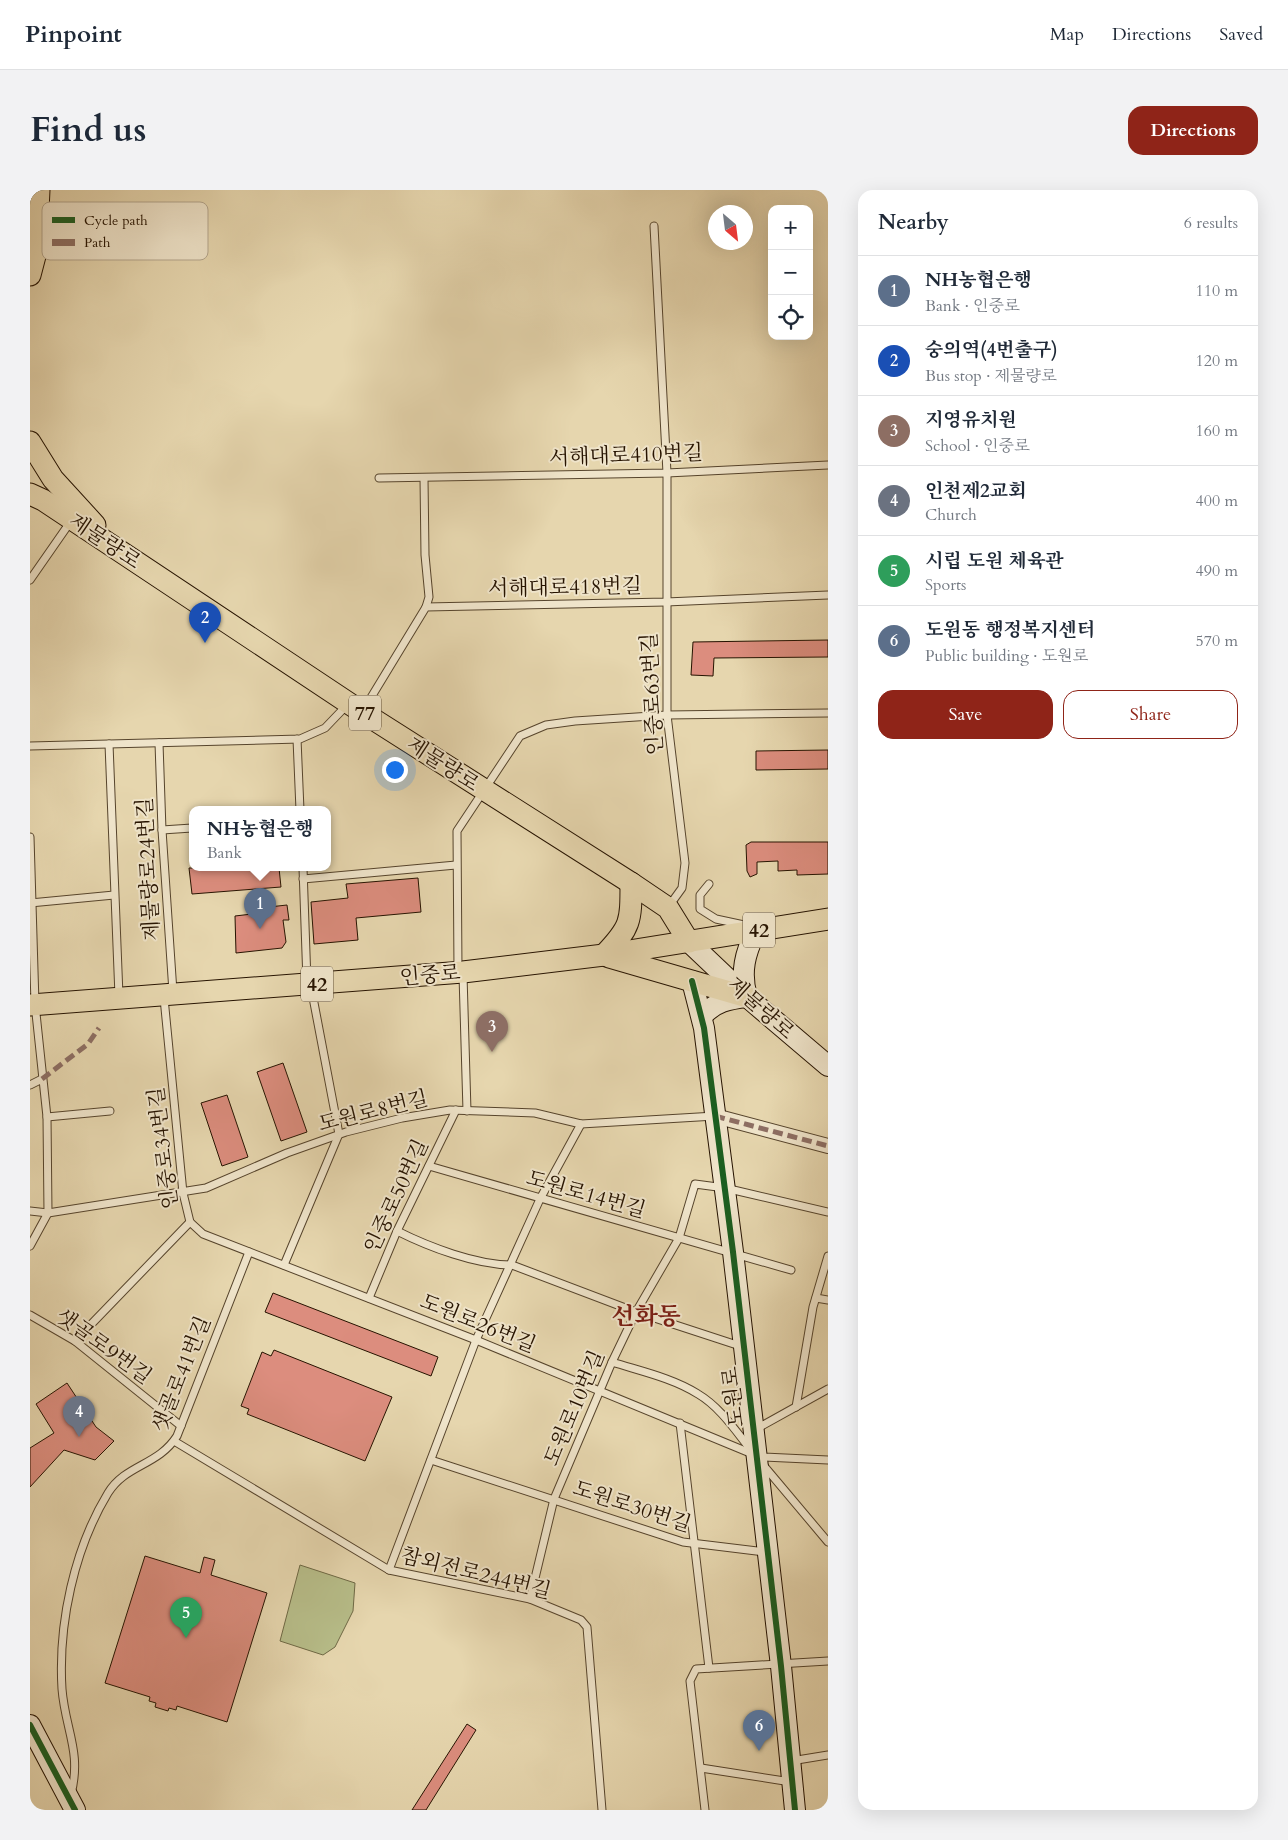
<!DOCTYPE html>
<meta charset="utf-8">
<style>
:root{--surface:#fff;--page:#f2f2f3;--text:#1f2937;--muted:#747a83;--line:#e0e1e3;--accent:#8f2418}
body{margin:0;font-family:Cardo,"Noto Serif KR",serif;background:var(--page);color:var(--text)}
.controls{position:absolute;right:15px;top:15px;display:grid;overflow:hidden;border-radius:10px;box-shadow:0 5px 20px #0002}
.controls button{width:45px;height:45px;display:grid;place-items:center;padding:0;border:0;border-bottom:1px solid var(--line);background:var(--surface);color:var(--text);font:25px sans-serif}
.compass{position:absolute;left:678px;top:15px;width:45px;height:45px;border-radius:50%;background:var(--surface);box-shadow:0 5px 20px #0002;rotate:152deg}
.you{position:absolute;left:364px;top:579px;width:18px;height:18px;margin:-12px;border:4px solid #fff;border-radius:50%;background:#1a73e8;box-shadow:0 0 0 8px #1a73e833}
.badge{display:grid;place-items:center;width:32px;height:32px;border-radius:50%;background:var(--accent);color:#fff;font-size:16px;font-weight:700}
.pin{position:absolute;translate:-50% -41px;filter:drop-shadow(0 1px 2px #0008)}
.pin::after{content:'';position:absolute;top:26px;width:18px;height:15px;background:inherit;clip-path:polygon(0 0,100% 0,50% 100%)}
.popup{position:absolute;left:159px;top:616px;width:142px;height:65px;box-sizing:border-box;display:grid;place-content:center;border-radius:10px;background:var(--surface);filter:drop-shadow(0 1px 4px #0005);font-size:16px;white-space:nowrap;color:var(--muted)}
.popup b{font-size:19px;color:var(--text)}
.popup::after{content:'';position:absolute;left:50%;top:100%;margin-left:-10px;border:10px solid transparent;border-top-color:var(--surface)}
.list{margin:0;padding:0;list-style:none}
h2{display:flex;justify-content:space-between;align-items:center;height:65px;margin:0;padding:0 20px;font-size:21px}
h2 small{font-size:16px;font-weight:400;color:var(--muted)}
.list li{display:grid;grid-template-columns:32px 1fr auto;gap:15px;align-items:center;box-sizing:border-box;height:70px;padding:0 20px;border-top:1px solid var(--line)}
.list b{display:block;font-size:19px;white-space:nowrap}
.list p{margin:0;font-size:16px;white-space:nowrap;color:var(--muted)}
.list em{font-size:16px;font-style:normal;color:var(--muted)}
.actions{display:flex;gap:10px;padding:15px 20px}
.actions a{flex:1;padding:11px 0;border:1px solid var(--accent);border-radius:15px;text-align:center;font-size:18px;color:var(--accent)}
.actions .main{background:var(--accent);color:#fff}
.icon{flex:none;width:28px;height:28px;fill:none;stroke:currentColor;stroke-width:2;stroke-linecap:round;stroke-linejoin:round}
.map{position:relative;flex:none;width:798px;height:1620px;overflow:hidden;border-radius:15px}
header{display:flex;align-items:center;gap:30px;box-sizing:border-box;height:70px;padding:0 25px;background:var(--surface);border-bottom:1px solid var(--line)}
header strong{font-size:24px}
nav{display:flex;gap:28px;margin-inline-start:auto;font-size:18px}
.intro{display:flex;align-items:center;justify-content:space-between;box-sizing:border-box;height:120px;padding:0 30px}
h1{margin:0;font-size:35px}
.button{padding:12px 22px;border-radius:15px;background:var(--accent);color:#fff;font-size:18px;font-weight:700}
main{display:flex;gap:30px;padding:0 30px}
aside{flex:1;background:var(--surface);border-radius:15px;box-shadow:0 5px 20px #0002}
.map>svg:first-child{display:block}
</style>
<header>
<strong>Pinpoint</strong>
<nav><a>Map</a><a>Directions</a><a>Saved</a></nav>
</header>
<div class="intro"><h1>Find us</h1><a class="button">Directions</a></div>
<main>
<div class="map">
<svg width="798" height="1620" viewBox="0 0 798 1620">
<rect width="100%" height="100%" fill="#e6d6ae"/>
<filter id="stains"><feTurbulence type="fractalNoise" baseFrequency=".004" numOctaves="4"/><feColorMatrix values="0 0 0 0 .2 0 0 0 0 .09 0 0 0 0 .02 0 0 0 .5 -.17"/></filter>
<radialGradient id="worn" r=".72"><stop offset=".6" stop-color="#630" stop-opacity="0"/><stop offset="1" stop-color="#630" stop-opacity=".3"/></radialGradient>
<!-- green -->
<polygon fill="#b7bd89" stroke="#6e6844" points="270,1375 325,1393 323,1421 305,1457 293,1465 250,1451"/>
<!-- building -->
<g fill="#dc8d7e" stroke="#261300">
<polygon points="798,450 798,467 684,468 683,486 661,485 663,452"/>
<polygon points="798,560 798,579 726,580 726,561"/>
<polygon points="721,652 798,652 798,684 767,685 767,680 748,681 748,671 727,672 727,684 720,687 717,681 716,655"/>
<polygon points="159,678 249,678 251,697 162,704"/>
<polygon points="388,688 391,722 326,728 328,750 284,754 281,712 318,708 316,694"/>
<polygon points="257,715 259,730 253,730 256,752 252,758 206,763 205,726 239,722 239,717"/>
<polygon points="253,873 277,942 251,951 227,882"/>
<polygon points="197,905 218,967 192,976 171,913"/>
<polygon points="243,1103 408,1167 401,1186 235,1122"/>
<polygon points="244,1160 362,1207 335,1271 217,1224 219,1219 211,1216 232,1162 241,1166"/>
<polygon points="37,1193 66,1237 84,1251 65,1270 34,1260 0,1297 0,1258 24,1243 6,1214"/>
<polygon points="115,1366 170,1383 174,1367 185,1370 181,1385 237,1403 197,1532 147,1516 146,1520 139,1518 138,1521 125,1517 126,1513 119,1511 120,1507 75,1493"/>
<polygon points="437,1534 446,1540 396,1620 382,1620"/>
</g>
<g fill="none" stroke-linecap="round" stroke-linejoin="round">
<defs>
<g id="lane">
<polyline points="624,36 637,283 637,525 655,673 652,698 639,716"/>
<polyline points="349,288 637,283 798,275"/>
<polyline points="394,288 395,365 399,407 396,417"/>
<polyline points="0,390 41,331"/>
<polyline points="334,519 396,417 636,412 798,405"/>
<polyline points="267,549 270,620"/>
<polyline points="129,553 132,640 143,802"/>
<polyline points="79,554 89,806"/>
<polyline points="0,556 270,549 295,538 317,515"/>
<polyline points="132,640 162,638"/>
<polyline points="0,647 5,814 17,927 18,1023 0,1056"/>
<polyline points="273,678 277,792"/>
<polyline points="273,689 426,675"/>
<polyline points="679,694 670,705 670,719 686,729 714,735"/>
<polyline points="0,713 84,705"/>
<polyline points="428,780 427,641 490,546 516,535 545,531 637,525 798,523"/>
<polyline points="433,785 437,921"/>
<polyline points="134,808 153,1003 160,1032 173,1044 446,1150 725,1265 734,1267 798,1270"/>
<polyline points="0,895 12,889"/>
<polyline points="17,927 80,921"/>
<polyline points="399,976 761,1080"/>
<polyline points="0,1021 18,1023 176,998 257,963 316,942 372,928 420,920 505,923 551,934 685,926"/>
<path d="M367 1041C399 1057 446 1075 482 1075L606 1122 710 1156"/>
<polyline points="254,1075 309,944 281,797"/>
<polyline points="339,1108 367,1041 426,920"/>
<polyline points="786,1108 798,1110"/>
<polyline points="0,1125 45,1151 151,1236"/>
<polyline points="45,1151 160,1032"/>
<path d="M582 1172C610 1181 643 1188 668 1204 690 1217 705 1240 721 1260"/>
<polyline points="766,1217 783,1117 798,1066"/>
<polyline points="650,1233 679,1478"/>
<polyline points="726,1239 798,1199"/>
<polyline points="144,1251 359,1380 500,1409 551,1430 557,1437 572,1620"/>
<polyline points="401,1270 653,1352 735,1362"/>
<polyline points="734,1276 798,1352"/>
<polyline points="359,1380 446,1150 510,1009 551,934"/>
<polyline points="500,1409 524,1309 582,1172 606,1122 649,1048 665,994 695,998 798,1022"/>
<polyline points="761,1571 798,1565"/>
<polyline points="671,1578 761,1592"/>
<path d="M41 1604C52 1562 35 1539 32 1499 28 1434 44 1359 78 1303 96 1274 128 1276 147 1246L219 1062"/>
<polyline points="675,1620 660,1491 666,1479 798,1471"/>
</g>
<polyline id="street" points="685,926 798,956"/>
<g id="secondary">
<polyline points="659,752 717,807 798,876"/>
<polyline points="662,791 674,838 703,1062 751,1476 765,1620"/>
<path d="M717 807C710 782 715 763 726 741"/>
<path d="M672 826C685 812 698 809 717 807"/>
<polyline points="0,1535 45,1620"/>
</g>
<g id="primary">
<polyline points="0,85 6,62 9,0"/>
<polyline points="0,252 23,289 65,335"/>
<polyline points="0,304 13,310 332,522 601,693 638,718 659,752"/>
<path d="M574 765C601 737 601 732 601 693"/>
<polyline points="579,767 717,807"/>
<polyline points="0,815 433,782 574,765 798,729"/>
</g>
</defs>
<!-- lane casing -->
<use href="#lane" stroke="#56442c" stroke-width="9"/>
<!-- street casing -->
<use href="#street" stroke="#56442c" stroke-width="16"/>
<!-- secondary casing -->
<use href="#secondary" stroke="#261300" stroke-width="22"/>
<!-- primary casing -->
<use href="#primary" stroke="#261300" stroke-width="23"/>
<!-- lane -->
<use href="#lane" stroke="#efe4ca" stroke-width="7"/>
<!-- street -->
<use href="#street" stroke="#efe4ca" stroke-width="14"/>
<!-- secondary -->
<use href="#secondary" stroke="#efe4ca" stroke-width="20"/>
<!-- primary -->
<use href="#primary" stroke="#e6d6ae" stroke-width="21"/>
<!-- quiet -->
<g stroke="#8d6e63" stroke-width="5" stroke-dasharray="10 5" stroke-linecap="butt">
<polyline points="12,889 58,854 69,838"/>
<polyline points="685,926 798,956"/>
</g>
<defs>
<g id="cycleway">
<polyline points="662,791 674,838 703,1062 751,1476 765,1620"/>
<polyline points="0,1535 45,1620"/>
</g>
</defs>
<!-- cycleway casing -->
<use href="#cycleway" stroke="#efe4ca" stroke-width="9"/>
<!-- cycleway -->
<use href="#cycleway" stroke="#1b5e20" stroke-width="6"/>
</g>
<g text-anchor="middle" stroke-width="4" stroke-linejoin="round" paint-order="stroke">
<!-- shield labels -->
<g fill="#efe4ca" stroke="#62523d" stroke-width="1">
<rect x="319" y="505.5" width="32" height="35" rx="4"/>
<rect x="713" y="722.5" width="32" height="35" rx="4"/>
<rect x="271" y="776.5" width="32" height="35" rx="4"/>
</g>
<g font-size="20" font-weight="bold" fill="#261300">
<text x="335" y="530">77</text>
<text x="729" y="747">42</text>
<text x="287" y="801">42</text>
</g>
<!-- street labels -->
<g font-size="21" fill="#261300" stroke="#efe4ca">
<text transform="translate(596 265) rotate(-2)" y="7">서해대로410번길</text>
<text transform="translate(75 351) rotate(34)" y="7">제물량로</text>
<text transform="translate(535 397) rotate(-1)" y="7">서해대로418번길</text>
<text transform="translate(622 504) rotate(-93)" y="7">인중로63번길</text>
<text transform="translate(413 574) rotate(33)" y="7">제물량로</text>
<text transform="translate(118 679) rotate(-93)" y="7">제물량로24번길</text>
<text transform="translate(400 785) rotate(-5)" y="7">인중로</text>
<text transform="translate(731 818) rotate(42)" y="7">제물량로</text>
<text transform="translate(343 921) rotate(-14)" y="7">도원로8번길</text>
<text transform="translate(133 958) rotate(-97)" y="7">인중로34번길</text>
<text transform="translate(556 1004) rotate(16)" y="7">도원로14번길</text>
<text transform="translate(366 1006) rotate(-65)" y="7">인중로50번길</text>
<text transform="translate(448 1133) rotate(22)" y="7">도원로26번길</text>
<text transform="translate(74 1156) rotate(36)" y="7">샛골로9번길</text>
<text transform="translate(151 1184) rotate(-68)" y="7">샛골로41번길</text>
<text transform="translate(703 1207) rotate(-97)" y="7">도원로</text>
<text transform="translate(544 1218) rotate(-67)" y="7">도원로10번길</text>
<text transform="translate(602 1316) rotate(18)" y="7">도원로30번길</text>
<text transform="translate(446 1383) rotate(14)" y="7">참외전로244번길</text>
</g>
<!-- quarter labels -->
<g font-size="24" font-weight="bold" fill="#7a1f14" stroke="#efe4ca">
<text x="616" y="1134">선화동</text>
</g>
</g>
<!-- legend -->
<rect x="12" y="12" width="166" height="58" rx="8" fill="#efe4ca" stroke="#b3a58d" stroke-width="1"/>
<rect x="22" y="27" width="23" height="6" fill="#1b5e20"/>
<rect x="22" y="49" width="23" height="7" fill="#8d6e63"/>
<g font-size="14" fill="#261300">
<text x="54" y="35">Cycle path</text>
<text x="54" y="57">Path</text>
</g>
<rect width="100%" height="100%" filter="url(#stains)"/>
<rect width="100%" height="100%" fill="url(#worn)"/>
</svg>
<div class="controls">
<button>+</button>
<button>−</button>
<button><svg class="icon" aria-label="locate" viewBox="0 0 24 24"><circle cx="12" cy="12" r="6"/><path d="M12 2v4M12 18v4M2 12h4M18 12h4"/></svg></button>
</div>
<svg class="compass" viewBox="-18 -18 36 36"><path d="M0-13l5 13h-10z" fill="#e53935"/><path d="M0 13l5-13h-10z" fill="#747a83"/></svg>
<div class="you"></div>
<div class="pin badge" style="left:230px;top:739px;background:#5c6f8a">1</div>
<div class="popup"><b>NH농협은행</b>Bank</div>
<div class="pin badge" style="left:175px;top:453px;background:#1a4fb4">2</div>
<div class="pin badge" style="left:462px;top:862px;background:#8d6e63">3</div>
<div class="pin badge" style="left:49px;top:1247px;background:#6b7280">4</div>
<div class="pin badge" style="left:156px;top:1448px;background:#2e9e5b">5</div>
<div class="pin badge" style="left:729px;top:1561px;background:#5c6f8a">6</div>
</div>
<aside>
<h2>Nearby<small>6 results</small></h2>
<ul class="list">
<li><span class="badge" style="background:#5c6f8a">1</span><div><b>NH농협은행</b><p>Bank · 인중로</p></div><em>110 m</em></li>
<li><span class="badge" style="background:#1a4fb4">2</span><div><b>숭의역(4번출구)</b><p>Bus stop · 제물량로</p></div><em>120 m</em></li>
<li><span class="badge" style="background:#8d6e63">3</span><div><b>지영유치원</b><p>School · 인중로</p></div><em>160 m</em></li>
<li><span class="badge" style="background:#6b7280">4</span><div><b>인천제2교회</b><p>Church</p></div><em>400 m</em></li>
<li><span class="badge" style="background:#2e9e5b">5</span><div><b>시립 도원 체육관</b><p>Sports</p></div><em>490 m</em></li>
<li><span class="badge" style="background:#5c6f8a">6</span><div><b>도원동 행정복지센터</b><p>Public building · 도원로</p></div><em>570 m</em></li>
</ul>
<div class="actions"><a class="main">Save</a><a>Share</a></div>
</aside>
</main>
